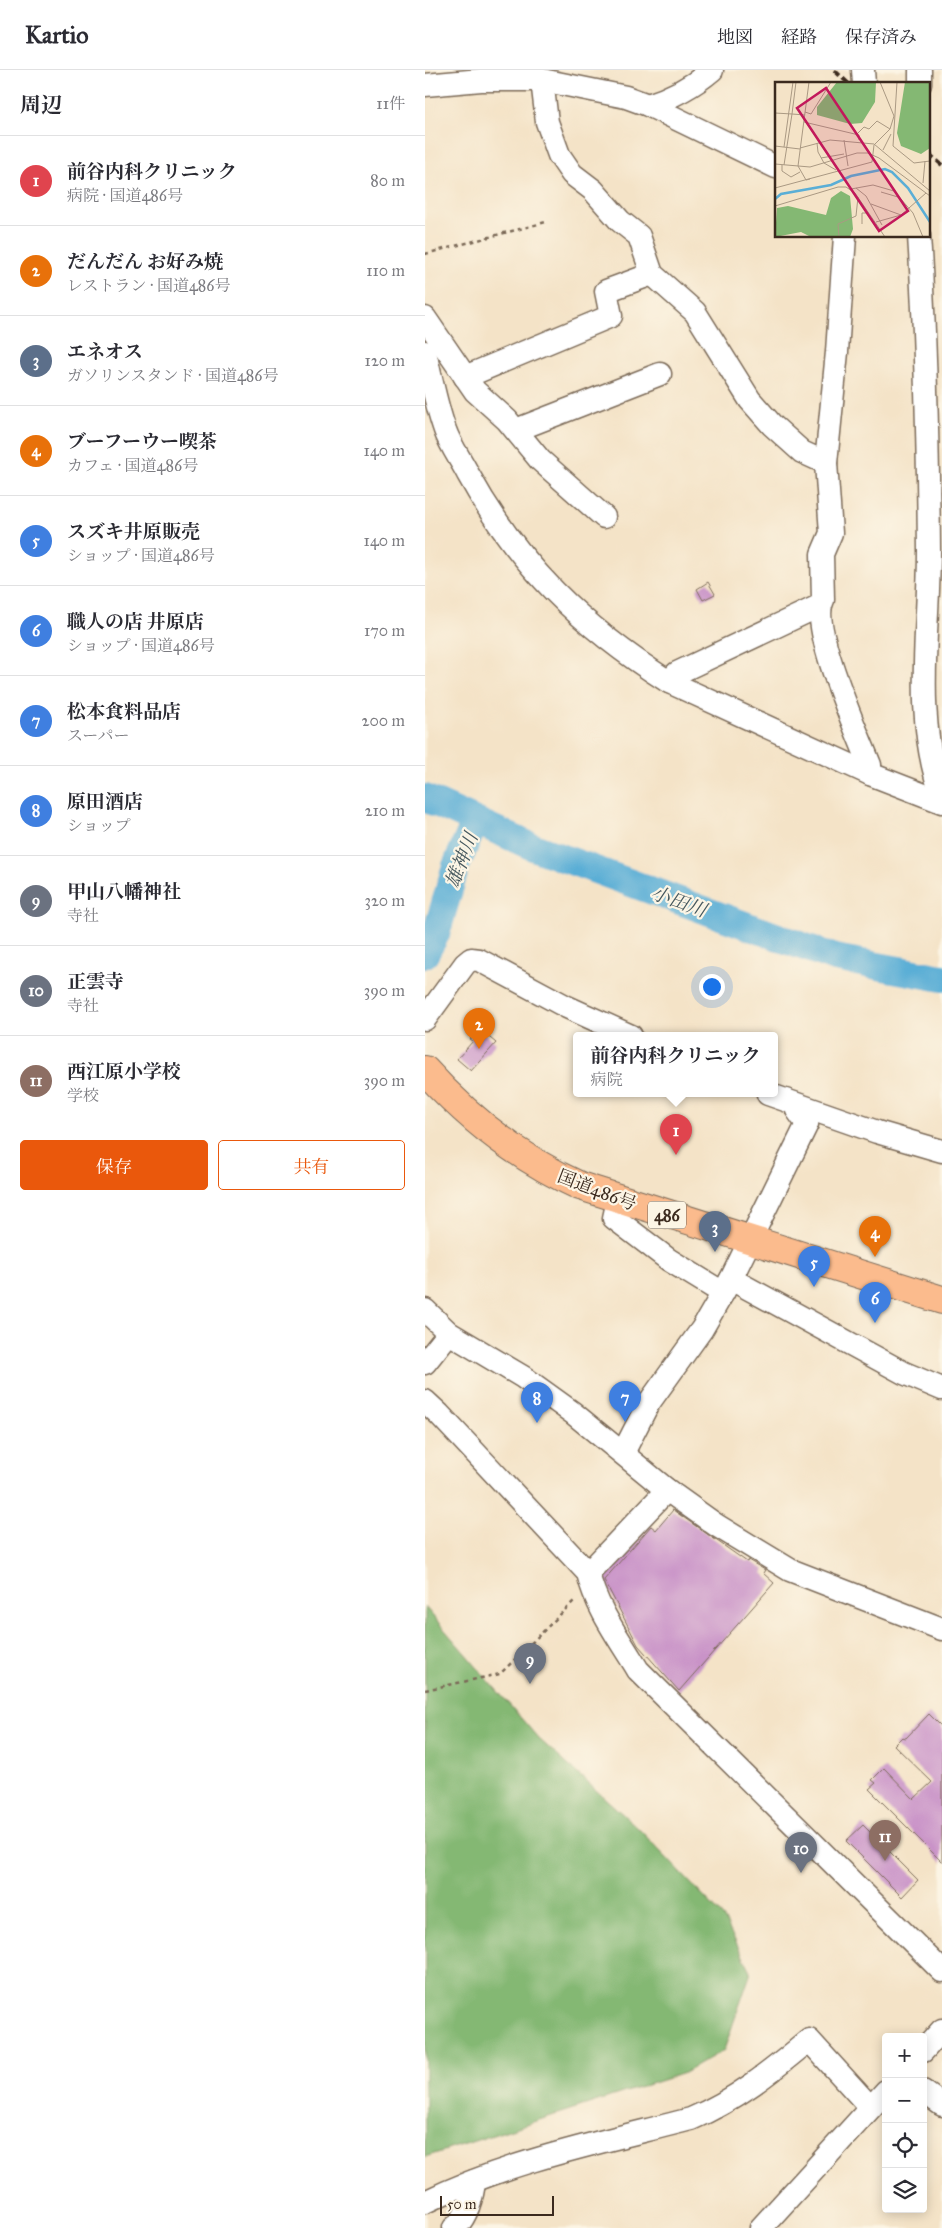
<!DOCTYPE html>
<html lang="ja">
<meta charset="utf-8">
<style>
:root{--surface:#fff;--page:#f2f2f3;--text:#2b2b33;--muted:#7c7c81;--line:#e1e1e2;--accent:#ea580c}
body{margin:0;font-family:"IM FELL Great Primer","Noto Serif JP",serif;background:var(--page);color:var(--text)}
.controls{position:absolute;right:15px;bottom:15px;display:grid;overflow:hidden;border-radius:5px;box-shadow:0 2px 12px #0003}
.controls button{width:45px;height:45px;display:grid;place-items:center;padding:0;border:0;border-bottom:1px solid var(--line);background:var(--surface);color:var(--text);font:25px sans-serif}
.scale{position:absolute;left:15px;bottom:12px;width:114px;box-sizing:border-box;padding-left:5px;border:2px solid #3b2a1e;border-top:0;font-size:14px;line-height:18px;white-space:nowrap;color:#3b2a1e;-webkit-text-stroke:4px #fcf5e5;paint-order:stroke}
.you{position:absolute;left:286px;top:916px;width:18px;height:18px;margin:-12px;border:4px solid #fff;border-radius:50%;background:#1a73e8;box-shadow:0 0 0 8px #1a73e833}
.badge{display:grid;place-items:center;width:32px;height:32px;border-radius:50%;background:var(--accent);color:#fff;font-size:16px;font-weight:700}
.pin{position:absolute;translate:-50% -41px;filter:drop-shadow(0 1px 2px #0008)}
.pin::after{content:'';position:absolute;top:26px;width:18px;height:15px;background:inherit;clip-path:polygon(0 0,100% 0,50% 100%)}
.popup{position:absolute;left:148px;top:962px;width:205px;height:65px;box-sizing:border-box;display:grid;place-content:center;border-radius:5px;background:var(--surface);filter:drop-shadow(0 1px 4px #0005);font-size:16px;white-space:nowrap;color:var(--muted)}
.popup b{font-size:19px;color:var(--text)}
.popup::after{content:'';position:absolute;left:50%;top:100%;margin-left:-10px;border:10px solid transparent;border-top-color:var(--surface)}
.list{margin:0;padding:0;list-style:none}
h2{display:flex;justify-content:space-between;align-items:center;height:65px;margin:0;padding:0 20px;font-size:21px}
h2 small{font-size:16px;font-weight:400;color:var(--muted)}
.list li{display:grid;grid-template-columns:32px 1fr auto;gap:15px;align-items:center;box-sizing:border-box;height:90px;padding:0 20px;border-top:1px solid var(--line)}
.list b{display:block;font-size:19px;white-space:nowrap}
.list p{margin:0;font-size:16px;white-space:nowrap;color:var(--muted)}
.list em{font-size:16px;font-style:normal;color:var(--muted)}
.actions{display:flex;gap:10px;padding:15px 20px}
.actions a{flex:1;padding:11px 0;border:1px solid var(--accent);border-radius:5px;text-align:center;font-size:18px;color:var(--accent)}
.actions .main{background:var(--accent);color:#fff}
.icon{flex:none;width:28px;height:28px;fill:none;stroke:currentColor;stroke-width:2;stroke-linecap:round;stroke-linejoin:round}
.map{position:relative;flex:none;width:517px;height:2158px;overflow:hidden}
header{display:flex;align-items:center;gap:30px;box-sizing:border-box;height:70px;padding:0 25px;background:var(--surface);border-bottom:1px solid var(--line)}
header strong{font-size:24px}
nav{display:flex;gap:28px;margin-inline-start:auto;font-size:18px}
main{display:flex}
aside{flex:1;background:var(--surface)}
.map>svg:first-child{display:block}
</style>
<header>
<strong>Kartio</strong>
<nav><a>地図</a><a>経路</a><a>保存済み</a></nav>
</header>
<main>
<aside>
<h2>周辺<small>11件</small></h2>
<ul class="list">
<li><span class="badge" style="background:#e0444e">1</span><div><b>前谷内科クリニック</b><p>病院 · 国道486号</p></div><em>80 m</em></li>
<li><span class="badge" style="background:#e8710a">2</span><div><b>だんだん お好み焼</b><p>レストラン · 国道486号</p></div><em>110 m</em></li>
<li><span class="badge" style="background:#5c6f8a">3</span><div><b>エネオス</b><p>ガソリンスタンド · 国道486号</p></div><em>120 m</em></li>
<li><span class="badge" style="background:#e8710a">4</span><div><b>ブーフーウー喫茶</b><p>カフェ · 国道486号</p></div><em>140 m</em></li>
<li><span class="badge" style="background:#3f7fe0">5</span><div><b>スズキ井原販売</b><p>ショップ · 国道486号</p></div><em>140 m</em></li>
<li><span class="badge" style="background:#3f7fe0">6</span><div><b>職人の店 井原店</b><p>ショップ · 国道486号</p></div><em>170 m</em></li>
<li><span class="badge" style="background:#3f7fe0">7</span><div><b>松本食料品店</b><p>スーパー</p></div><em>200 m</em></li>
<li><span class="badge" style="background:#3f7fe0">8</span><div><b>原田酒店</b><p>ショップ</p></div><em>210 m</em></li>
<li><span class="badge" style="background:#6b7280">9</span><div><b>甲山八幡神社</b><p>寺社</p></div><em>320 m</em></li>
<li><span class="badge" style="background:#6b7280">10</span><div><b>正雲寺</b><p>寺社</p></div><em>390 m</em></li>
<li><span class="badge" style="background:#8d6e63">11</span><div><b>西江原小学校</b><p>学校</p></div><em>390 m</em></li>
</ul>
<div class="actions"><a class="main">保存</a><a>共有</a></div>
</aside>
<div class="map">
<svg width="517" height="2158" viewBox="0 0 517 2158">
<rect width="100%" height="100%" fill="#fcf5e5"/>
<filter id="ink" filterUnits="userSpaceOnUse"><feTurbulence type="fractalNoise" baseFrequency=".02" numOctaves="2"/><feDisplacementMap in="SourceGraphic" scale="10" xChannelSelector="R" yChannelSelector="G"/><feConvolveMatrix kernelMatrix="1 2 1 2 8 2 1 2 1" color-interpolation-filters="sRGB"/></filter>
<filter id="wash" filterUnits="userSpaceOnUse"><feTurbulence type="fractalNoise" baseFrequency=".0096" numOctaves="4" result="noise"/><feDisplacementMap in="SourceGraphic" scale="20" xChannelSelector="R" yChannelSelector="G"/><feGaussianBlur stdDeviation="1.12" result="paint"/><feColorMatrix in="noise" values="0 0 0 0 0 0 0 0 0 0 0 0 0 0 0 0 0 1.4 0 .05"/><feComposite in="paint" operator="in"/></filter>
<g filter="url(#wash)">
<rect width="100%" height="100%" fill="#f4e3c7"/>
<!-- forest -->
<polygon fill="#84b873" stroke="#607148" points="0,1537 114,1669 212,1757 298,1847 326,1902 299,1980 259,2003 0,2087"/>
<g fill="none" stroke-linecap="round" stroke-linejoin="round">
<!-- river -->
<g stroke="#5aaed6" stroke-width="28">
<polyline points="0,728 108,777 410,888 517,908"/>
<polyline points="0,884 11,864 31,796 50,752"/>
</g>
</g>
<g id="blocks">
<!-- building -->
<g fill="#c993c8">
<polygon points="283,512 290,524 278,530 272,519"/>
<polygon points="54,959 71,973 46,1001 32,989 48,971 45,969"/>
<polygon points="248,1440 322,1492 323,1490 340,1500 338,1503 349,1513 254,1621 213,1575 179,1510 226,1456 231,1460"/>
<polygon points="504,1644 517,1657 517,1792 444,1719 451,1713 447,1710 459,1698 489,1729 507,1712 469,1675 477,1667 481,1668"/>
<polygon points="438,1755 493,1810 477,1827 421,1771"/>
</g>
</g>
</g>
<g filter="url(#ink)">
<use href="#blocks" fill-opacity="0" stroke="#7c6b59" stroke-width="1"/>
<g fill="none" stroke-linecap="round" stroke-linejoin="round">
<defs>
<g id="minor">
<polyline points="438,0 439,14"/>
<polyline points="117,10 122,52 134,85 147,104 168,120 195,151 214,166 227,204 270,242 325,330 347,355 377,382 401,393"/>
<polyline points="495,14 495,0"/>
<polyline points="0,15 56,10 117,10 201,27 223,35 351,97"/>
<path d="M223 35C248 27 267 17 287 0"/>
<path d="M420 166 412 282 401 393 406 463 397 484 398 530C384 556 433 664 445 695V704"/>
<path d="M494 166C501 271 503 376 504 481 504 564 488 647 517 726"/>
<polyline points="0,248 50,321 82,350 115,390 179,447"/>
<path d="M0 282C6 308 11 335 20 360 25 375 36 390 43 404 93 495 157 557 244 612L445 704 517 732"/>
<polyline points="40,307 186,246 181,221 227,204"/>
<polyline points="91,360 235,304"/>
<polyline points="244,612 252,603 394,536"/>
<polyline points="0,949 40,894 46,889 54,890 142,937 206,966"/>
<polyline points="343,1024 452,1062 517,1081"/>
<polyline points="193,1130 189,1148 244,1190 298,1223"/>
<polyline points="306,1209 479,1303 517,1319"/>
<polyline points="0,1240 24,1263 98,1307 148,1343 242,1420 291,1455 365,1500 517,1559"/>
<polyline points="0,1293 24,1263"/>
<path d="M0 1331 14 1344 163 1503C171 1538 195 1570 213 1600L517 1901"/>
<polyline points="198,1383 223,1334 277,1259 306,1209 382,1054 372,1040 370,1034"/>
<polyline points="163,1503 242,1420"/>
<polyline points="498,1981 517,1960"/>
<polyline points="498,2021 517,2035"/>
<path d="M0 2132C83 2091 177 2072 266 2049 311 2030 347 2001 384 1970L445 2037"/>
<path d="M29 2158C41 2150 48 2125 49 2111"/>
<polyline points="336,2158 461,2021"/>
</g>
<path id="highway" d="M0 1000C44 1049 95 1089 155 1116L517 1230"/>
</defs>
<!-- minor casing -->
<use href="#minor" stroke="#7c6b59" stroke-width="25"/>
<!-- highway casing -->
<use href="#highway" stroke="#7c6b59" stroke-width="30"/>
<!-- path -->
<g stroke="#7c6b59" stroke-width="2.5" stroke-dasharray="4 4" stroke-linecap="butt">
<polyline points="0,184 121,152"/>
<polyline points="0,1620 75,1604 151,1529"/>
</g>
<!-- minor -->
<use href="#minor" stroke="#fff" stroke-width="22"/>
<!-- highway -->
<use href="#highway" stroke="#fbbb8d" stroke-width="28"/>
<!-- rail -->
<g stroke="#3b2a1e" stroke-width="4" stroke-dasharray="8 4" stroke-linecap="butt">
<polyline points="409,0 424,14"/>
<polyline points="503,83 517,95"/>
</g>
</g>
</g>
<g text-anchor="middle" stroke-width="4.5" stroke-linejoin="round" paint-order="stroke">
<!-- shield labels -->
<rect fill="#fcf5e5" stroke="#75675a" stroke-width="1" x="223" y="1131.5" width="38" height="27" rx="4"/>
<g font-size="16" font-weight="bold" fill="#3b2a1e">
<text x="242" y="1151">486</text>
</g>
<!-- street labels -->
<g font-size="18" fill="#3b2a1e" stroke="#fcf5e5">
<text transform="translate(172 1120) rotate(21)" y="6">国道486号</text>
</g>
<!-- water labels -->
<g font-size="19" font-style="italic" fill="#46585e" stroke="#fcf5e5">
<text transform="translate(36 790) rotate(-69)" y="7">雄神川</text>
<text transform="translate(254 831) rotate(20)" y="7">小田川</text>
</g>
</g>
<!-- overview -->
<g transform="translate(350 12)">
<rect width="155" height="155" fill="#f4e3c7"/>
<path d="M62 0H101L100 20 87 41 75 42 42 33V25ZM130 0H155V66L146 72 126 64 122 51ZM66 109 75 114 78 147 75 155H36L26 150 0 155 2 126 13 124 51 133 56 116Z" fill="#84b873"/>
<path fill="none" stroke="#5aaed6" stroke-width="2.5" d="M0 117 6 112 56 103 76 94 110 87 117 90 133 106 155 140"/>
<path fill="none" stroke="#aa9983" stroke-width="1" d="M34 0 23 84 31 98 35 97M122 0 118 64 139 81 155 79M30 30 36 32 56 0M0 31 17 32 21 0M29 40 84 53V58M81 53 89 45 94 47 102 39 115 47M69 58 73 84M42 61 43 70 49 81 61 88M0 64 25 67M9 65 18 0M25 66 55 58 99 62 155 109M108 68 116 52M46 76 69 72M0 82 35 85 82 71H93L104 76 155 114M7 83V89L16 95 25 90M9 83 17 32 30 33M148 101 150 79M0 106 97 80 99 63 115 47 119 34 105 0M81 106 91 114 107 143M76 107 98 103 119 109 138 131 148 155M106 110 123 115M96 122 126 133M0 124 63 105H71L80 111 110 155M101 140 126 133 151 111M87 142V131H93M64 155 63 142 81 134 83 115"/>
<path fill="#c2185b" fill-opacity="0.15" stroke="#c2185b" stroke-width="2.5" d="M51 6 133 129 104 149 22 26Z"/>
<rect width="155" height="155" fill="none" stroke="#3b2a1e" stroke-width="2.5"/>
</g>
</svg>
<div class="controls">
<button>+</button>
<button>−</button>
<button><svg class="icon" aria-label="locate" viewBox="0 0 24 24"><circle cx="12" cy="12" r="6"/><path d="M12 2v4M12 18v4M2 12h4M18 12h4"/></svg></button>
<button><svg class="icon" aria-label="layers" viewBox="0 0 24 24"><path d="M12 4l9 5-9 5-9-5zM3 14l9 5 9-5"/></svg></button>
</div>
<div class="scale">50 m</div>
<div class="you"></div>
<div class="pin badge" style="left:251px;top:1085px;background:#e0444e">1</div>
<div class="popup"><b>前谷内科クリニック</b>病院</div>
<div class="pin badge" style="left:54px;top:979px;background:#e8710a">2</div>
<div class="pin badge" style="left:290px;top:1182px;background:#5c6f8a">3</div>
<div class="pin badge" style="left:450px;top:1187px;background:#e8710a">4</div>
<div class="pin badge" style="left:389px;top:1217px;background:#3f7fe0">5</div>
<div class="pin badge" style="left:450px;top:1253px;background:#3f7fe0">6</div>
<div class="pin badge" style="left:200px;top:1352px;background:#3f7fe0">7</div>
<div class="pin badge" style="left:112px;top:1353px;background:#3f7fe0">8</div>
<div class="pin badge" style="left:105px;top:1614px;background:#6b7280">9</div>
<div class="pin badge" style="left:376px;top:1803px;background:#6b7280">10</div>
<div class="pin badge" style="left:460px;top:1791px;background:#8d6e63">11</div>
</div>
</main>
